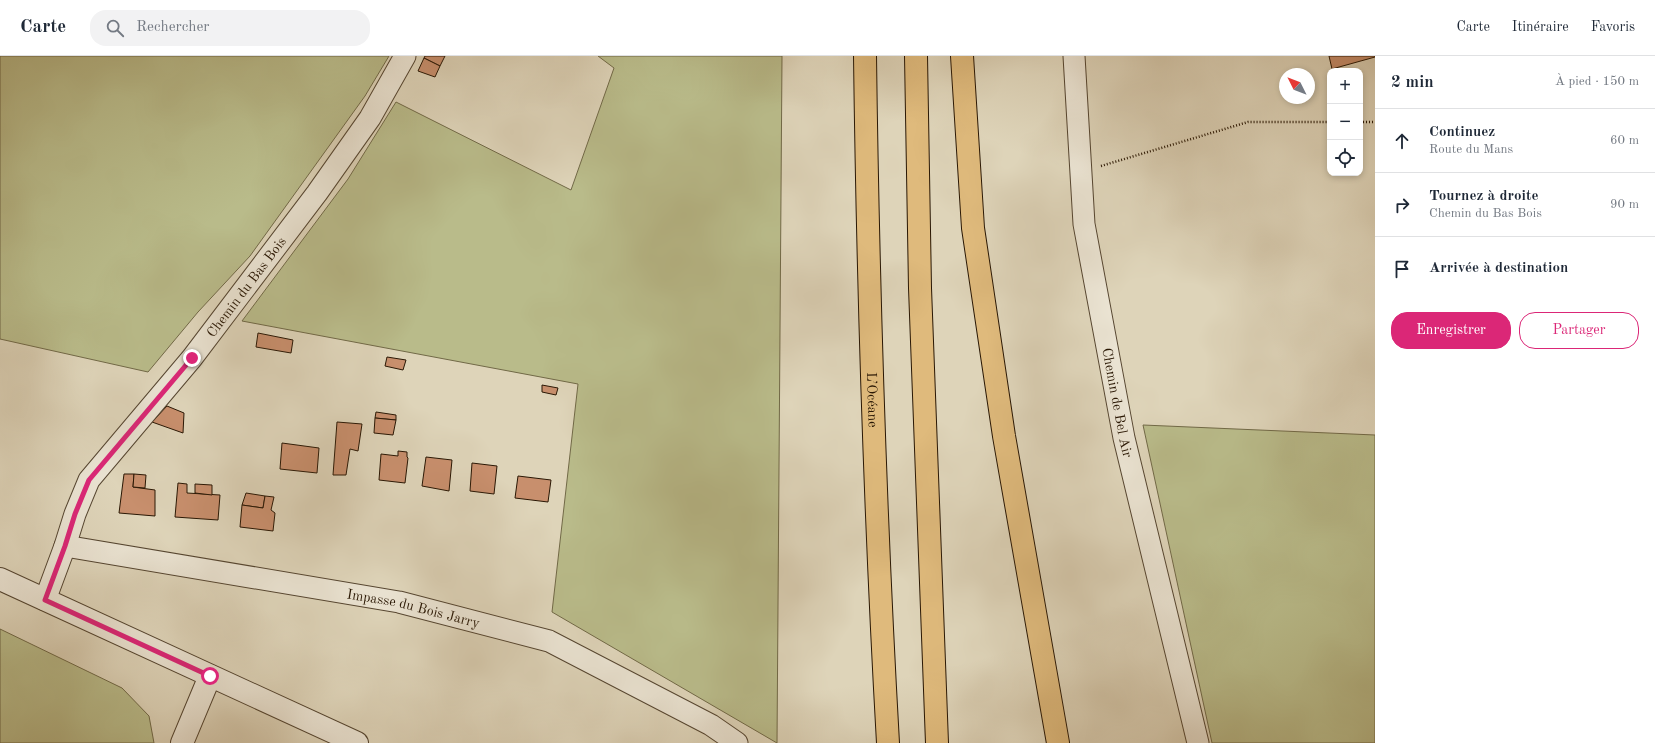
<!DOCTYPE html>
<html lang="fr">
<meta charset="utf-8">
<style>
:root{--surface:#fff;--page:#f2f2f3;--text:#1f2937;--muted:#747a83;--line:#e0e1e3;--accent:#db2777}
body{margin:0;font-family:"Old Standard TT",serif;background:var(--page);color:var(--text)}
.controls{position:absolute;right:12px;top:12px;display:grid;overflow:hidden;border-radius:8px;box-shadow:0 2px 6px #0003}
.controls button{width:36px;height:36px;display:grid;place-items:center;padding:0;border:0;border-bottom:1px solid var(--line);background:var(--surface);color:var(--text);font:20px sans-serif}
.compass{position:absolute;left:1279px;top:12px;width:36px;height:36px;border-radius:50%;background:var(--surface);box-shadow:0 2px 6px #0003;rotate:312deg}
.stop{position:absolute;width:12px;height:12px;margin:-9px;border:3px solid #db2777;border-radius:50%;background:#fff}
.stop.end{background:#db2777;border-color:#fff;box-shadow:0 1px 4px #0008}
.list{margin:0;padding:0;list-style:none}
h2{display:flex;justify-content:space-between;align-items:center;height:52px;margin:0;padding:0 16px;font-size:17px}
h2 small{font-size:13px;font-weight:400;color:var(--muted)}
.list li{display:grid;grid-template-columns:26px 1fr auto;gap:12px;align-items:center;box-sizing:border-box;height:64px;padding:0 16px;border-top:1px solid var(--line)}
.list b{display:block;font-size:15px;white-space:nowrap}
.list p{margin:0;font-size:13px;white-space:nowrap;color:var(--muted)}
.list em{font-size:13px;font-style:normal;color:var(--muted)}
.actions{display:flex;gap:8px;padding:12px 16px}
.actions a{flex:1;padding:9px 0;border:1px solid var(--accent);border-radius:16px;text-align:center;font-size:14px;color:var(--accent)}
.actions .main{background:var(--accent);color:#fff}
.icon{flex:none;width:22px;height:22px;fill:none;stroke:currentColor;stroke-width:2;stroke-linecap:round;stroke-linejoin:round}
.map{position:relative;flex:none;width:1375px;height:687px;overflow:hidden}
header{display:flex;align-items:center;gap:24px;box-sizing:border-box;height:56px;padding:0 20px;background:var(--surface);border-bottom:1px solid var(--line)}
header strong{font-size:19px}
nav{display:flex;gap:22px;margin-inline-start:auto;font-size:14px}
.search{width:280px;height:36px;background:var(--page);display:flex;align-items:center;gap:10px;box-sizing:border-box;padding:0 14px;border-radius:16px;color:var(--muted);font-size:15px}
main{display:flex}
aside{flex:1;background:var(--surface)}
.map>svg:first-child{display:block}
</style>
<header>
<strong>Carte</strong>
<div class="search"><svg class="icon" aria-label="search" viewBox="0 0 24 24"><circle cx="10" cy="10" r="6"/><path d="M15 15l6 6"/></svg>Rechercher</div>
<nav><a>Carte</a><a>Itinéraire</a><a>Favoris</a></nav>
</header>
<main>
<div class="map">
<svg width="1375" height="687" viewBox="0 0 1375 687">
<rect width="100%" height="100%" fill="#ded4b9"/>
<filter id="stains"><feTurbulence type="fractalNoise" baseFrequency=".005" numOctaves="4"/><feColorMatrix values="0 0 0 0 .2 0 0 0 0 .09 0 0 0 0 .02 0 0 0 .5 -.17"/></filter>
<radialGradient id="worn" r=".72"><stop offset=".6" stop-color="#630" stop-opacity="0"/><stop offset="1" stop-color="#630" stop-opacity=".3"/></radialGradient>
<!-- green -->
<g fill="#b9bb8a" stroke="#716947">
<polygon points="0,0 389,0 365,40 250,200 198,256 148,316 0,283"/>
<polygon points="598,0 782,0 777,687 552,556 578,328 242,265 348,123 396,46 571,134 614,12"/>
<polygon points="1143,369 1375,379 1375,687 1212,687"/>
<polygon points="0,573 122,632 149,660 154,687 0,687"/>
</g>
<!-- building -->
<g fill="#c88f6d" stroke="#291704">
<polygon points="425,0 445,0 440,10 424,2"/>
<polygon points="1329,0 1375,0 1375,1 1332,13"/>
<polygon points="424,2 440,10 435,21 418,15"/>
<polygon points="258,277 293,284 291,297 256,291"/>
<polygon points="387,301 406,304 403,314 385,310"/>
<polygon points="542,329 558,332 556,339 542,336"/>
<polygon points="167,350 184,357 183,377 152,366"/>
<polygon points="376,356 396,359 396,364 375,362"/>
<polygon points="375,362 396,364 393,379 374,377"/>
<polygon points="337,366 362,368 358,395 350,393 346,419 333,419"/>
<polygon points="282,387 319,392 317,417 280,413"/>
<polygon points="398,395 407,396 407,401 408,402 405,427 379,424 381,398 398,400"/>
<polygon points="426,401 452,404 449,435 422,430"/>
<polygon points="472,407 497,410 494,438 470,435"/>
<polygon points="124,418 134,418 133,431 155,434 155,460 119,457"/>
<polygon points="134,418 146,419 145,432 133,431"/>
<polygon points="518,420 551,424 548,446 515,442"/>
<polygon points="178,427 187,428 187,437 220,439 218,464 175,461"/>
<polygon points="195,428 212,429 212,439 195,437"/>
<polygon points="246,437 265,440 263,452 242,449"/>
<polygon points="265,440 274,441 271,454 275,457 273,475 240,471 242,449 263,452"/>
</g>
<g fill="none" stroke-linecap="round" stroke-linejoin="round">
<defs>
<g id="minor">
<path id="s1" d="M1074 0 1084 168 1124 382 1198 687"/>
<path id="s2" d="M65 490 399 546 549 585 711 669 737 687"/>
<path id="s3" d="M45 544 65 490 75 458 89 424 192 302 317 137 370 62 405 0"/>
</g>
<g id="tertiary">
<polyline points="0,523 357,687"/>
<polyline points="182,687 210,620"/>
</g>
<g id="motorway">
<path id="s4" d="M865 0C868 229 875 458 888 687"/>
<polyline points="916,0 920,232 937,687"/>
<polyline points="962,0 973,172 1004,380 1058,687"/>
</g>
</defs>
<!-- minor casing -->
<use href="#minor" stroke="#564631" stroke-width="23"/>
<!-- tertiary casing -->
<use href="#tertiary" stroke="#564631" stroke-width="24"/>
<!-- motorway casing -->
<use href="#motorway" stroke="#291704" stroke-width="24"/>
<!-- path -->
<g stroke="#291704" stroke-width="2.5" stroke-dasharray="1 2" stroke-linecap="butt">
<polyline points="1360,66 1375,66"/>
<polyline points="1101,110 1248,66 1330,66"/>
</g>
<!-- minor -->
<use href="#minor" stroke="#eae3d2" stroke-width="21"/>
<!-- tertiary -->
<use href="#tertiary" stroke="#eae3d2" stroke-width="22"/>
<!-- motorway -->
<use href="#motorway" stroke="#dfba7c" stroke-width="22"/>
</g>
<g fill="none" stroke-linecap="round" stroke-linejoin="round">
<!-- route -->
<polyline stroke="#db2777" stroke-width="5" points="192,302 89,424 75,458 65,490 45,544 210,620"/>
</g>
<g text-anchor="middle" stroke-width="3" stroke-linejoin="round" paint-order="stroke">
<!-- street labels -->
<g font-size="14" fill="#291704" stroke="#eae3d2">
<text dy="5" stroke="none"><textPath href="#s3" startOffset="377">Chemin du Bas Bois</textPath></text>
<text dy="5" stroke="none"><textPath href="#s4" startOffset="344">L’Océane</textPath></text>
<text dy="5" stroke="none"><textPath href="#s1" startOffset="350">Chemin de Bel Air</textPath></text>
<text dy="5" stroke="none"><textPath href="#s2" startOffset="354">Impasse du Bois Jarry</textPath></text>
</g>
</g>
<rect width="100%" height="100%" filter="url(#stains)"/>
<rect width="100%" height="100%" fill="url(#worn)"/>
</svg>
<div class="controls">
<button>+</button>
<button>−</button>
<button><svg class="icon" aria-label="locate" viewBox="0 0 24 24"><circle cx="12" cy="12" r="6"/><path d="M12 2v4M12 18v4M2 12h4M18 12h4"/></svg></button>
</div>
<svg class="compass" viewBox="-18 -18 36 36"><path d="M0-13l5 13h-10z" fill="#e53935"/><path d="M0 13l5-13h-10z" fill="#747a83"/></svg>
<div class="stop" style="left:210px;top:620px"></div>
<div class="stop end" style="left:192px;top:302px"></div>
</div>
<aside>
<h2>2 min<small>À pied · 150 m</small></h2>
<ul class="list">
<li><svg class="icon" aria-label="ahead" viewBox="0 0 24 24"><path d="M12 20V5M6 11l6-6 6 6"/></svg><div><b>Continuez</b><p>Route du Mans</p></div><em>60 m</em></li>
<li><svg class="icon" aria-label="right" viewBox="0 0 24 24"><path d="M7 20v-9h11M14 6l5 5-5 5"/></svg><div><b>Tournez à droite</b><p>Chemin du Bas Bois</p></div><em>90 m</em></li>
<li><svg class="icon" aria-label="arrive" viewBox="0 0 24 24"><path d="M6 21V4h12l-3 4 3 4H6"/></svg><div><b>Arrivée à destination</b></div></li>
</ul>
<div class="actions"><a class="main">Enregistrer</a><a>Partager</a></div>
</aside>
</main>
